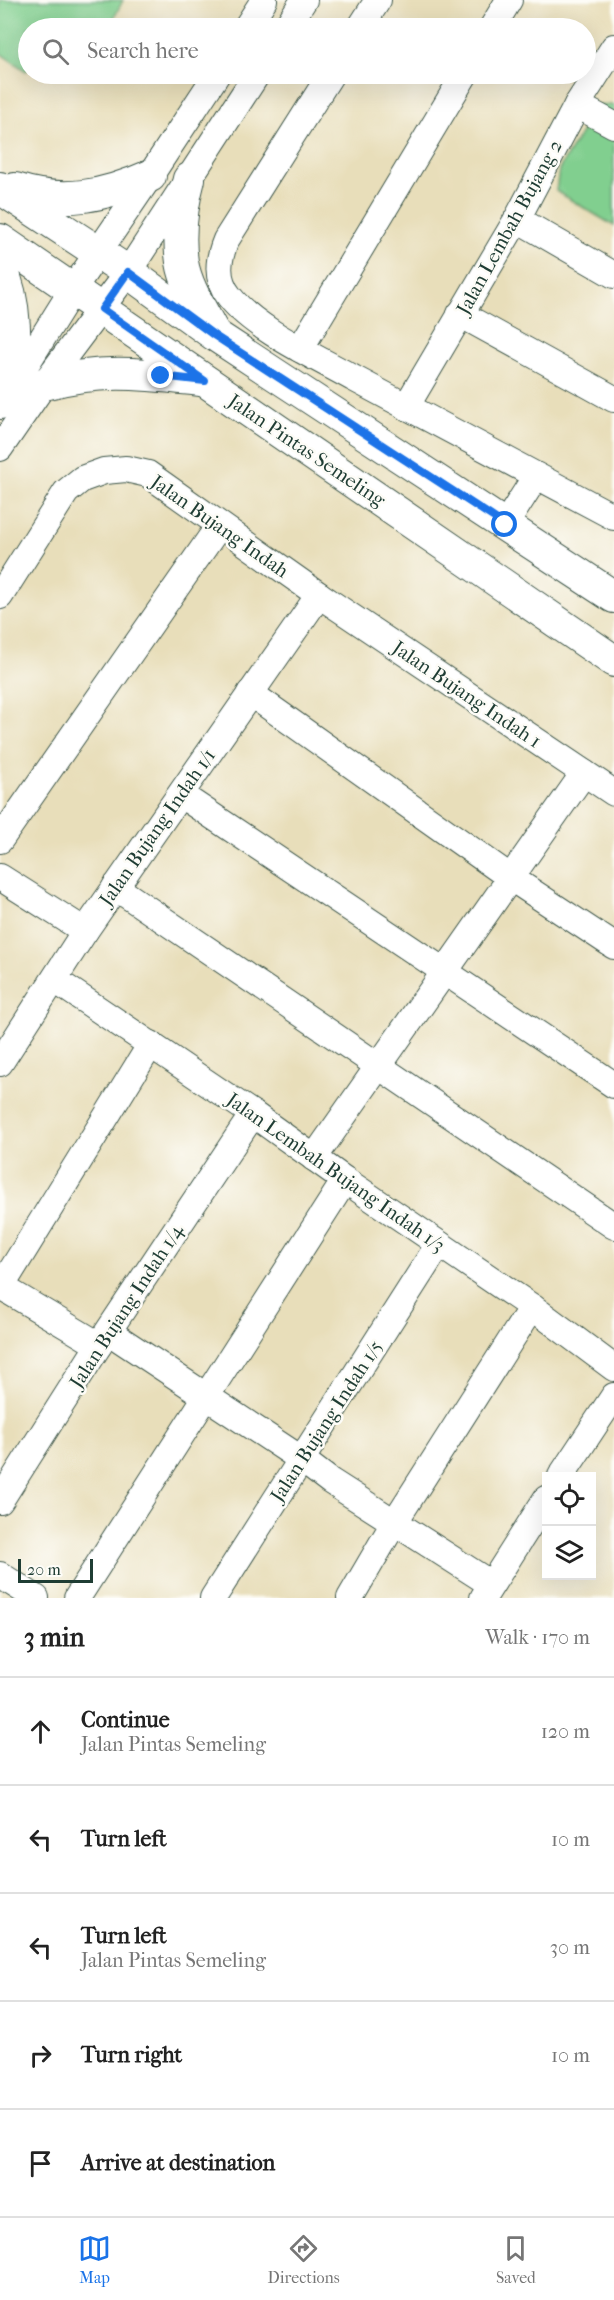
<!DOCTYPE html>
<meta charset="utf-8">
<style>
:root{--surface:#fff;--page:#f2f2f2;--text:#222;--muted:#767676;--line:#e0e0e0;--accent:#1a73e8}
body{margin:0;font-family:"IM FELL French Canon",serif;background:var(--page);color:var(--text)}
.controls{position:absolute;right:18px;bottom:18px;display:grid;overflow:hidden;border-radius:0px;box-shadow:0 6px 24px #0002}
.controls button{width:54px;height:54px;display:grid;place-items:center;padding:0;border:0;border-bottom:2px solid var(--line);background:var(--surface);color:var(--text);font:30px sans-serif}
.scale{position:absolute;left:18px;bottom:15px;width:75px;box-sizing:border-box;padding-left:6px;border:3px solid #1f3d34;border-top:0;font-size:16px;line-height:21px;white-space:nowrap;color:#1f3d34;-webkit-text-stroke:4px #fdfcf7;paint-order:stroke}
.stop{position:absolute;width:18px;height:18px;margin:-14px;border:4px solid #1a73e8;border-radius:50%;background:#fff}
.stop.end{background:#1a73e8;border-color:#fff;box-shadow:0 2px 6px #0008}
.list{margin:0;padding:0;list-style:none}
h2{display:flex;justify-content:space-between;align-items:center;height:78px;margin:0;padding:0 24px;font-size:26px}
h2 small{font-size:20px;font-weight:400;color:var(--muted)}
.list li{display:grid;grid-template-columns:39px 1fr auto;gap:18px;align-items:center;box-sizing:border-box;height:108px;padding:0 24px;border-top:2px solid var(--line)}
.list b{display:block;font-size:22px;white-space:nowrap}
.list p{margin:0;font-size:20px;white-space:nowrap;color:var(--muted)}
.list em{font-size:20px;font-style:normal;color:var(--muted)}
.icon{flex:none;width:33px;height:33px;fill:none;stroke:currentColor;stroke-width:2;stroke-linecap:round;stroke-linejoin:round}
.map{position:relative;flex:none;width:614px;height:1598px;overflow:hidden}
.search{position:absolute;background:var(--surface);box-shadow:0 6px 24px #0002;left:18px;right:18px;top:18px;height:66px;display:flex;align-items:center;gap:15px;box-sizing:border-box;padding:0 21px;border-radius:33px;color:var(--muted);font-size:22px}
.sheet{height:618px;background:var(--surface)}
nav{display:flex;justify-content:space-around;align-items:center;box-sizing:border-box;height:84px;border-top:2px solid var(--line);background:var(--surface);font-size:16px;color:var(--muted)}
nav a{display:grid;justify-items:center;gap:3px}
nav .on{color:var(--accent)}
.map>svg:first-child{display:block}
</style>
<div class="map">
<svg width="614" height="1598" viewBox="0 0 614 1598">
<rect width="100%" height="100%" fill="#fdfcf7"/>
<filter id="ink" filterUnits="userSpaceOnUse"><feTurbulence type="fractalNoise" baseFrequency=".0167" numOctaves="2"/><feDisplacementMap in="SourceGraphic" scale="12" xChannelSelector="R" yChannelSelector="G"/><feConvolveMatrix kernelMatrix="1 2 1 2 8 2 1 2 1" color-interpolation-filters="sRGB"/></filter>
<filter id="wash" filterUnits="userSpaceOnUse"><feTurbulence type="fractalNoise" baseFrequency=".008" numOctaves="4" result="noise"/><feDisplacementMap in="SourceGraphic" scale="24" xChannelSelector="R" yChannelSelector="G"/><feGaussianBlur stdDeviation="1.35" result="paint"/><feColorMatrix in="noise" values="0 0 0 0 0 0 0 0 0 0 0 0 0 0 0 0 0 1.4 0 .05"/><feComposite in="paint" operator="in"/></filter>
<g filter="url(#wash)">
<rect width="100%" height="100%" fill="#e8deba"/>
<!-- green -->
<g fill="#81cf8f" stroke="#508662" stroke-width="1.5">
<polygon points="0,0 123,0 109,28 28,28 28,70 26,71 0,53"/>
<polygon points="598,105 614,105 614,226 556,191 559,169"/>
</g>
</g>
<g filter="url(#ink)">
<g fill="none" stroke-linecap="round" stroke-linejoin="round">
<defs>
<g id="minor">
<polyline points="246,28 264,0"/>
<polyline points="286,28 304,0"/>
<polyline points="360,28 378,0"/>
<polyline points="492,28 509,0"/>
<path d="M331 74 226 240C218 259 215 278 229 296 254 329 316 357 353 378 440 425 527 471 614 517"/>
<polyline points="577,105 614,125"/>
<polyline points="517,219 614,275"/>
<polyline points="460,314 614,399"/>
<polyline points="300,349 465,74"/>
<polyline points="0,406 73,289 150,176 217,74"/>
<polyline points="406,407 517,219 577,105 614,47"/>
<polyline points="0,448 44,384 128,272 257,74"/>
<polyline points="505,525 536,476"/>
<polyline points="0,596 66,492 82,479 104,471 126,469 148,474 319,595 614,793"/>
<polyline points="250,693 511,878 614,946"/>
<polyline points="181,795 614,1085"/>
<polyline points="0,840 219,526"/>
<polyline points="0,877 85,931"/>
<polyline points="115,887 614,1226"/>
<polyline points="55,980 253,1114 345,1180 532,1307 614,1368"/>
<polyline points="0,1063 85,931 319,595"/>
<polyline points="314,1158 584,773"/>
<polyline points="0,1286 99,1345"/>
<polyline points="0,1289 151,1044"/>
<polyline points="109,1332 301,1459 330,1481 491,1584"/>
<polyline points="561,1476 614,1396"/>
<polyline points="0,1501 99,1345 253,1114"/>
<polyline points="0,1575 36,1598"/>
<polyline points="77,1598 345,1180"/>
<polyline points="213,1598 439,1244"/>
<polyline points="350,1598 394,1523 532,1307"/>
<polyline points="483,1598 546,1499"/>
</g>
<g id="major">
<path d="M189 179C182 205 178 235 182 262 186 286 201 309 212 330"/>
<polyline points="0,188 128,272 215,335 614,597"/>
<path d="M15 189C63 205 105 196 150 176"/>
<polyline points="0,240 614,661"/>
<path d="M0 265C18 304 15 346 12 388"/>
<path d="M44 384C101 368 144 374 201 380"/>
</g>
</defs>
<!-- minor casing -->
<use href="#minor" stroke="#3d5548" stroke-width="28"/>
<!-- major casing -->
<use href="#major" stroke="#3d5548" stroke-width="34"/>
<!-- minor -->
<use href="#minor" stroke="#fff" stroke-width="26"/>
<!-- major -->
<use href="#major" stroke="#fff" stroke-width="32"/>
</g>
</g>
<g fill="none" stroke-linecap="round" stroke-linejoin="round" filter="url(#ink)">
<!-- route -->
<polyline stroke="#1a73e8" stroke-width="8" points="161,376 205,381 102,309 128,272 215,336 505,525"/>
</g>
<g text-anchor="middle" stroke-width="5" stroke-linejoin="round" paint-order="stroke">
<!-- street labels -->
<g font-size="20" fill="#1f3d34" stroke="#fdfcf7">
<text transform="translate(509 227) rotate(-61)" y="7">Jalan Lembah Bujang 2</text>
<text transform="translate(307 450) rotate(34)" y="7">Jalan Pintas Semeling</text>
<text transform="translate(220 526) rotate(35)" y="7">Jalan Bujang Indah</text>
<text transform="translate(467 694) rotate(34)" y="7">Jalan Bujang Indah 1</text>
<text transform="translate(157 827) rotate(-55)" y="7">Jalan Bujang Indah 1/1</text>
<text transform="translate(336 1172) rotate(35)" y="7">Jalan Lembah Bujang Indah 1/3</text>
<text transform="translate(126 1306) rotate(-57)" y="7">Jalan Bujang Indah 1/4</text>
<text transform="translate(326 1421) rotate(-57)" y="7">Jalan Bujang Indah 1/5</text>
</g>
</g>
</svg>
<div class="controls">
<button><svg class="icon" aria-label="locate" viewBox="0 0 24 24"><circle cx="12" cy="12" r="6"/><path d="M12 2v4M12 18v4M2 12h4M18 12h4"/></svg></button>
<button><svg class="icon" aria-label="layers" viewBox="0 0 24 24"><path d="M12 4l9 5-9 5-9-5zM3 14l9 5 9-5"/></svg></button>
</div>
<div class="scale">20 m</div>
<div class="stop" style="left:505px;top:525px"></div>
<div class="stop end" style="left:161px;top:376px"></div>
<div class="search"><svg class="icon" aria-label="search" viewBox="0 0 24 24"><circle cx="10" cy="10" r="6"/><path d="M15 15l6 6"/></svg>Search here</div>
</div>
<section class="sheet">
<h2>3 min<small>Walk · 170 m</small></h2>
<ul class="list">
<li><svg class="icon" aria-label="ahead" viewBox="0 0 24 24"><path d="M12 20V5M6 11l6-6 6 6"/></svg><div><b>Continue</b><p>Jalan Pintas Semeling</p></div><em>120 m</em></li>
<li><svg class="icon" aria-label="left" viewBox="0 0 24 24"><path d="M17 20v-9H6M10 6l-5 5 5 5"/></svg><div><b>Turn left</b></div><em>10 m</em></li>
<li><svg class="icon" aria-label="left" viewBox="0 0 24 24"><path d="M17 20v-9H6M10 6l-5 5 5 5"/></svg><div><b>Turn left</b><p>Jalan Pintas Semeling</p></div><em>30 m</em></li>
<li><svg class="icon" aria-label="right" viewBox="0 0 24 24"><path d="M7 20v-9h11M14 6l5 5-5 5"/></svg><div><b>Turn right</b></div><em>10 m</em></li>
<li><svg class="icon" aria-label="arrive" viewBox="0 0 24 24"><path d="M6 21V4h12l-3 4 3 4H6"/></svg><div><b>Arrive at destination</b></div></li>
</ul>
</section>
<nav>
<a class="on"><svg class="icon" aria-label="map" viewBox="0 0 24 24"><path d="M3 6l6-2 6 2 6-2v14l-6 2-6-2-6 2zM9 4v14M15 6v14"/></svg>Map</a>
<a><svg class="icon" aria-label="directions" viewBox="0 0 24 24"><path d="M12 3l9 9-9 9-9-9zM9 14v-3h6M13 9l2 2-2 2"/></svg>Directions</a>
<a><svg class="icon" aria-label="saved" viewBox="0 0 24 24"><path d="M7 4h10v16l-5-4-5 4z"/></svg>Saved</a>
</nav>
